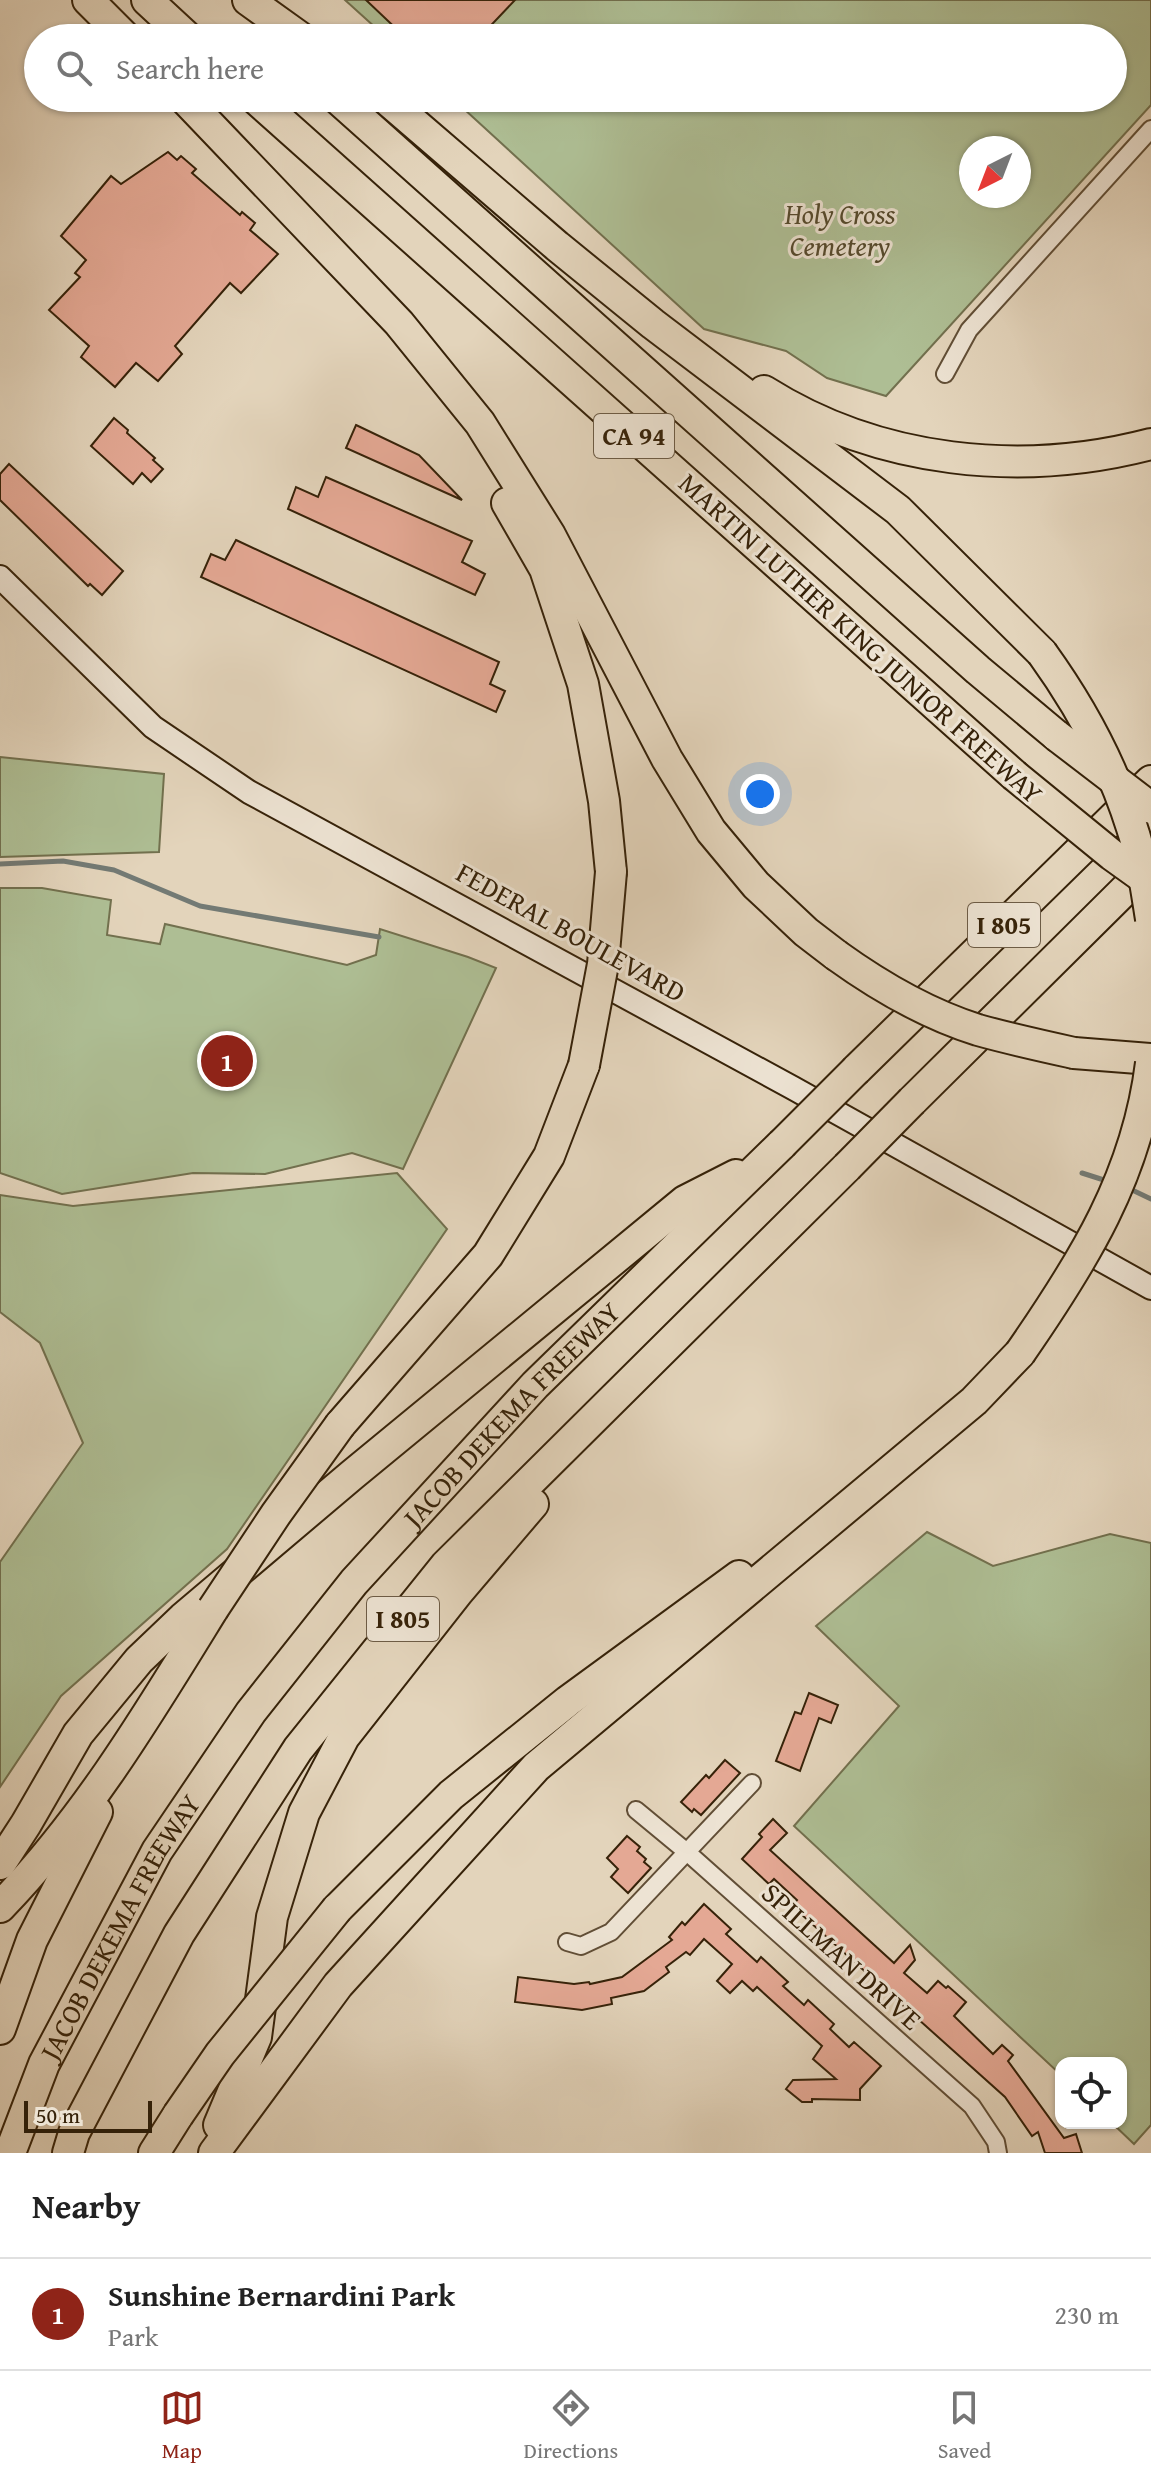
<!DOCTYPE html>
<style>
:root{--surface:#fff;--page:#f6f6f6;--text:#222;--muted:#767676;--line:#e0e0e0;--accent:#8f2418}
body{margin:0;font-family:"Gentium Book Plus",serif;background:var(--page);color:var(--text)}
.controls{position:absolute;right:24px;bottom:24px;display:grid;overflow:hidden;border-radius:16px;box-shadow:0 2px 6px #0004}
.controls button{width:72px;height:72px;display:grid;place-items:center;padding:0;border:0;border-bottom:2px solid var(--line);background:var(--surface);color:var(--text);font:40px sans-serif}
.compass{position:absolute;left:959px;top:136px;width:72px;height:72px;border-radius:50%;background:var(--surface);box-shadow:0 2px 6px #0004;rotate:222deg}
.scale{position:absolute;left:24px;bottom:20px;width:128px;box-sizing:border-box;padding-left:8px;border:4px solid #362209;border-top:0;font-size:22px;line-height:28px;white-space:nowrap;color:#362209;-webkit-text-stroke:6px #ede3d3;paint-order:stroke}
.you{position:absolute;left:760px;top:794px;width:28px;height:28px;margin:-20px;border:6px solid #fff;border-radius:50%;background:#1a73e8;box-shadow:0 0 0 12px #1a73e833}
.badge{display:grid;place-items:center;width:52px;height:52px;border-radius:50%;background:var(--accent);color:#fff;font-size:26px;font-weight:700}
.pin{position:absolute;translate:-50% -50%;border:4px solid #fff;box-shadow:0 2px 8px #0006}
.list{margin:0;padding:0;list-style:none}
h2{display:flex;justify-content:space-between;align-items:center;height:104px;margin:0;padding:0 32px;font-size:34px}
h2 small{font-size:26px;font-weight:400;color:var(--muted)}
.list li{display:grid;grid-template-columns:52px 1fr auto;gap:24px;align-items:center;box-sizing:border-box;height:112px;padding:0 32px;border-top:2px solid var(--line)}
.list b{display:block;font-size:30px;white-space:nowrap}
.list p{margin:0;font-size:26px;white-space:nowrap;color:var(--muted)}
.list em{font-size:26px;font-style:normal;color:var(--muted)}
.icon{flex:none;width:44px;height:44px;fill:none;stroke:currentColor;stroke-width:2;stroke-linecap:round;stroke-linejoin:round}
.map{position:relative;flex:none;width:1151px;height:2153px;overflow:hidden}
.search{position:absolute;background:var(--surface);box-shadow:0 2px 6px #0004;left:24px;right:24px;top:24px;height:88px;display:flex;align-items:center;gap:20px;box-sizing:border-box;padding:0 28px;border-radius:44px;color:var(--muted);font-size:30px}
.sheet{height:216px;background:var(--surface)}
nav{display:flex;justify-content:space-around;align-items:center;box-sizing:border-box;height:112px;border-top:2px solid var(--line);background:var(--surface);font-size:22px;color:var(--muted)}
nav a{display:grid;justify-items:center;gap:4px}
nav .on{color:var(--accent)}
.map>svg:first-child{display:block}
</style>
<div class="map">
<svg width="1151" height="2153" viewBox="0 0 1151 2153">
<rect width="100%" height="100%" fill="#e3d4bb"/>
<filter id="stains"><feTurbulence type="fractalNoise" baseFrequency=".0025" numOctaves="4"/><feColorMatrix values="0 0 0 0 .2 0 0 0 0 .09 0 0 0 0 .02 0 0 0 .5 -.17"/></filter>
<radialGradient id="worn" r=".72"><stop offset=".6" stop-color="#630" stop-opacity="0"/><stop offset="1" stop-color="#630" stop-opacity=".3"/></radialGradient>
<!-- green -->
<g fill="#aebe94" stroke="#72704e" stroke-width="2" fill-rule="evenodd">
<path d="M345 0H1151V105L886 396 827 378 786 351 704 329 452 98H1113V38H387ZM971 148H1019V196H971Z"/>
<polygon points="0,757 164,774 159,852 0,857"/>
<polygon points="0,888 42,888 111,900 107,935 160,944 165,924 347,965 376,955 380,929 468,957 496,968 403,1169 352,1153 265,1174 193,1173 62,1194 0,1173"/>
<polygon points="397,1173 447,1229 227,1549 61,1696 0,1787 0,1562 83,1443 40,1343 0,1312 0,1195 73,1206"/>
<polygon points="927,1532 993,1566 1110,1534 1151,1543 1151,2125 1134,2144 1112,2123 1121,2123 1121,2063 1061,2063 1061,2075 794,1826 899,1706 816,1626"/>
</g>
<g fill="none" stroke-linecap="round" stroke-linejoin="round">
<!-- stream -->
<g stroke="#737a74" stroke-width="5">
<polyline points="0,864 63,861 114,870 200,906 379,937"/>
<polyline points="1082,1173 1107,1181"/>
<polyline points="1128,1188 1151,1199"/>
</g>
</g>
<!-- building -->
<g fill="#e4a894" stroke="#362209" stroke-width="2">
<polygon points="366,0 515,0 479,38 406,38"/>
<polygon points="168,152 177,160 181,156 196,169 192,173 240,215 242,212 255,223 250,230 278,254 241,293 230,283 175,346 182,354 158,381 136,363 115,387 81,357 89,346 49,310 80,277 75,273 86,260 61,236 111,176 121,184"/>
<polygon points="114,418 128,430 127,433 155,458 153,460 163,469 151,482 142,473 133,484 91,446"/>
<polygon points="356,425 419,455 462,500 346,448"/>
<polygon points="9,464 123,571 102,595 90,584 88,586 0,500 0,474"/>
<polygon points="326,477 472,541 462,562 485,574 475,595 288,509 296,487 318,497"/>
<polygon points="236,540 499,662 490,684 505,691 496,712 201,577 211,554 225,560"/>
<polygon points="809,1693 838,1705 831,1723 819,1718 800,1771 776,1761 795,1712 801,1714"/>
<polygon points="725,1760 740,1773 701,1815 694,1809 692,1812 681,1802 706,1775 709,1778"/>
<polygon points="773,1819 787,1833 770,1850 894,1963 910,1945 915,1960 904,1973 927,1993 938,1981 946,1988 948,1986 966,2002 954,2016 993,2054 1002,2045 1013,2055 1008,2061 1064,2138 1076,2134 1082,2153 1045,2153 1038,2132 1032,2136 1005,2097 792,1906 797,1900 774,1879 769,1884 742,1859 762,1837 759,1834"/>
<polygon points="627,1836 640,1847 637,1851 646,1859 644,1862 651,1868 628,1893 611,1877 618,1869 607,1858"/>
<polygon points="704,1904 731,1929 726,1934 757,1962 761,1957 788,1982 783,1986 804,2005 808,2000 834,2024 830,2029 849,2047 854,2042 881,2066 860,2089 860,2100 812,2099 812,2102 802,2102 786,2089 793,2080 836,2079 813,2059 822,2046 757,1987 753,1991 742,1981 730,1993 717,1981 732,1964 704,1939 690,1955 686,1952 666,1967 669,1972 644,1991 611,1998 612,2004 582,2010 515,2002 518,1977 574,1984 589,1982 590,1984 622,1977 672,1940 669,1937 682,1922 685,1925"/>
</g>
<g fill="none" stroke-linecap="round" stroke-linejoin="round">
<defs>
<g id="street">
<polyline points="945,374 969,330 1151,129"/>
<polyline points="636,1810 688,1853 972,2106 996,2142 998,2153"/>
<polyline points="567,1942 581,1946 611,1932 752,1783"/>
</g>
<polyline id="secondary" points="0,577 153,727 249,792 793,1088 1151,1288"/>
<g id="highway">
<polyline points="88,0 126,38"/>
<polyline points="147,0 188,38"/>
<polyline points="248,0 301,38"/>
<polyline points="184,98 399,323 480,423 550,535 667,759 711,831 756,885 806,932 836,955"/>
<polyline points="255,98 1014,775"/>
<polyline points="337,98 978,670 1057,736"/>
<polyline points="385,98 557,246 653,324 898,510 1042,653"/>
<path d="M764 391C878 463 1021 478 1151 444"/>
<polyline points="507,503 545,569 583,684 604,801 611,872"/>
<polyline points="1074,1053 1151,1059"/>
<polyline points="856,1070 1151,781"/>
<polyline points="912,1101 1151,864"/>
<polyline points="340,1425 488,1255 549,1156 584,1065"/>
<polyline points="0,1864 26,1824 78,1734 139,1660 183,1618 352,1475 685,1201 736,1175"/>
<path d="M0 1907C85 1820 149 1713 213 1609"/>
<polyline points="337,1909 451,1795 568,1701 739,1576"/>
<polyline points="0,2029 32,1940 97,1812"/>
<polyline points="219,2125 256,2037 272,1917 304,1813 344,1737 458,1592 533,1504"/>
<path id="s1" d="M10 2153 44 2064 157 1851 251 1712 354 1582 535 1385 782 1144"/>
<polyline points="68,2153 74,2133 179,1934 298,1749 446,1565 847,1167"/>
<polyline points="154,2153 178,2115"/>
<polyline points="214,2153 338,1985 536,1767 974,1401 1020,1353"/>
</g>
</defs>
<!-- street casing -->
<use href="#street" stroke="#614e36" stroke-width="20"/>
<!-- secondary casing -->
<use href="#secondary" stroke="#362209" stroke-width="26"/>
<!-- highway casing -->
<use href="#highway" stroke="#362209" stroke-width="34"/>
<!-- street -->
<use href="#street" stroke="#ede3d3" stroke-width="16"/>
<!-- secondary -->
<use href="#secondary" stroke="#ede3d3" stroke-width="22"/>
<!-- highway -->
<use href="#highway" stroke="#e3d4bb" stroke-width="30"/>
<defs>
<g id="highway-bridge">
<path d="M1042 653C1081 707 1112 764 1132 828 1142 857 1146 888 1151 919"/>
<polyline points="1057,736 1151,808"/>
<polyline points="1014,775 1112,855 1151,883"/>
<path d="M836 955C879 986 927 1014 978 1030 1010 1039 1042 1046 1074 1053"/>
<polyline points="584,1065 603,964 611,872"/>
<polyline points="782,1144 856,1070"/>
<polyline points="847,1167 912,1101"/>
<path d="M1020 1353C1083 1262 1137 1176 1151 1063"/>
<polyline points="213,1609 276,1514 340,1425"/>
<polyline points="178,2115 220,2054 337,1909"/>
</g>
</defs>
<!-- highway-bridge casing -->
<use href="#highway-bridge" stroke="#362209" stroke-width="34" stroke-linecap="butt"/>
<!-- highway-bridge -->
<use href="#highway-bridge" stroke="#e3d4bb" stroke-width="30"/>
</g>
<g text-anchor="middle" stroke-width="6" stroke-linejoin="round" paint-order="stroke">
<!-- shield labels -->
<g fill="#ede3d3" stroke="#6d5c46" stroke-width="2">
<rect x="594" y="414" width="80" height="44" rx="6"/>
<rect x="968" y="903" width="72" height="44" rx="6"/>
<rect x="367" y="1597" width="72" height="44" rx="6"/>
</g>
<g font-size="26" font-weight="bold" fill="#362209">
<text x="634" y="445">CA 94</text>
<text x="1004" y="934">I 805</text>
<text x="403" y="1628">I 805</text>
</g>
<!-- park labels -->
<g font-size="28" font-style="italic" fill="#54492c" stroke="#ede3d3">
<text x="840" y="224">Holy Cross<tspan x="840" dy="32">Cemetery</tspan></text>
</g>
<!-- street labels -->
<g font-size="28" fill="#362209" stroke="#ede3d3">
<text transform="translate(861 638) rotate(42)" y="10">MARTIN LUTHER KING JUNIOR FREEWAY</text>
<text transform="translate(571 932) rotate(29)" y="10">FEDERAL BOULEVARD</text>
<text dy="10" stroke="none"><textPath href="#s1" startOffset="900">JACOB DEKEMA FREEWAY</textPath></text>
<text dy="10" stroke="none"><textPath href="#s1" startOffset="252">JACOB DEKEMA FREEWAY</textPath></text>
<text transform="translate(842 1956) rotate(42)" y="10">SPILLMAN DRIVE</text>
</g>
</g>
<rect width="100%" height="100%" filter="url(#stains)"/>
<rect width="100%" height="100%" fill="url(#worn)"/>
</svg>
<div class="controls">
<button><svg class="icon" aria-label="locate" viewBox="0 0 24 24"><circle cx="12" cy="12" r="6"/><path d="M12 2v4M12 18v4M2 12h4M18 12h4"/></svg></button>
</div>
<svg class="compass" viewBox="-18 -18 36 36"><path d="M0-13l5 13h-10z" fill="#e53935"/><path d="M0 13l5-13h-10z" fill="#767676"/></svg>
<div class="scale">50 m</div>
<div class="you"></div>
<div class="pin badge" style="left:227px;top:1061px">1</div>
<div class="search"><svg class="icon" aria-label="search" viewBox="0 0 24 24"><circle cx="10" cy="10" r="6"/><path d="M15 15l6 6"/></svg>Search here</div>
</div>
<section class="sheet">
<h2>Nearby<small></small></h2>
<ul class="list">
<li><span class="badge">1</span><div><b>Sunshine Bernardini Park</b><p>Park</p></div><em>230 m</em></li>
</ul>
</section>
<nav>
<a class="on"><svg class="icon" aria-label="map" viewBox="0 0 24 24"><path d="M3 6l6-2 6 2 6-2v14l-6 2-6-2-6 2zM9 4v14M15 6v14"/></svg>Map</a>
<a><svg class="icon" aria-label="directions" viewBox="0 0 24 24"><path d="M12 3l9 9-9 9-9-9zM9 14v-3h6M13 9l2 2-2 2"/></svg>Directions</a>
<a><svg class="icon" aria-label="saved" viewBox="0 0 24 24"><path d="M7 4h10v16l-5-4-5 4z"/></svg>Saved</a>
</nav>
